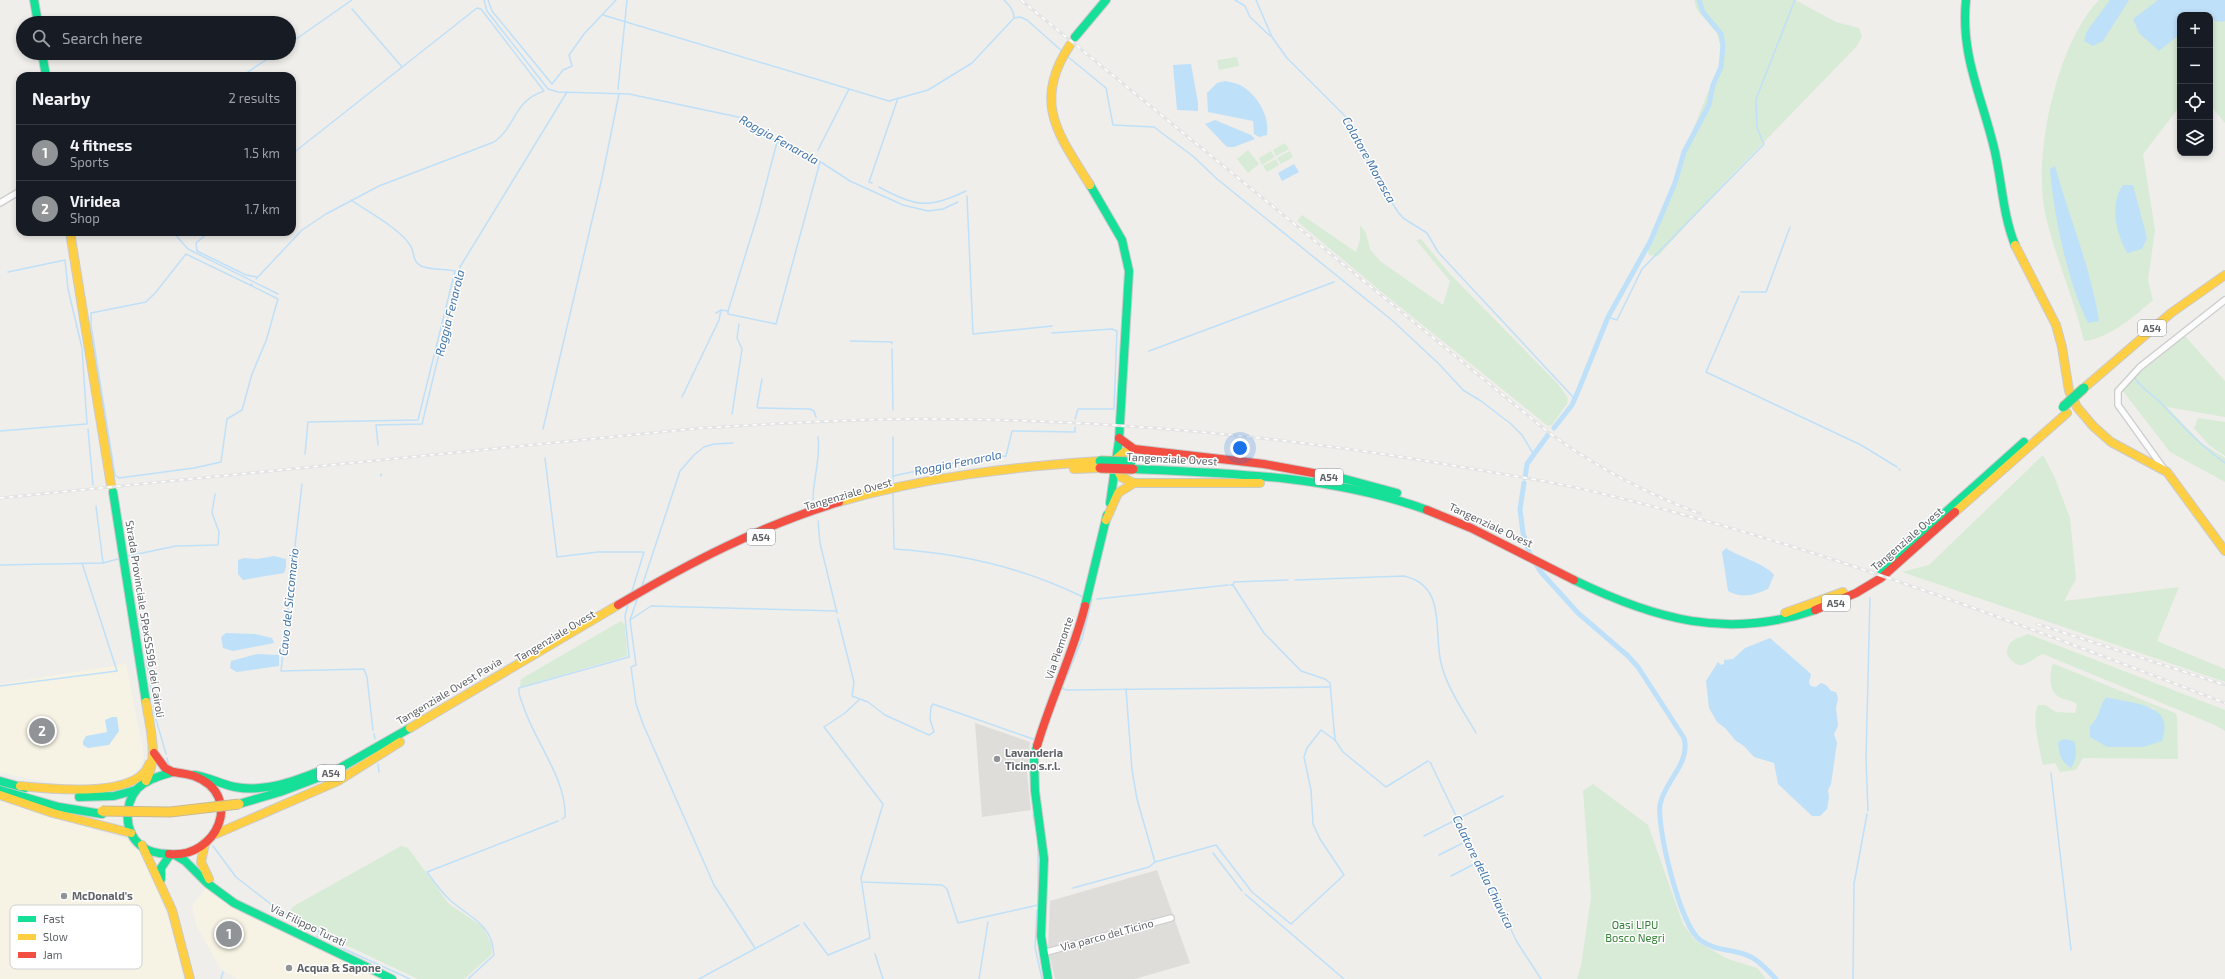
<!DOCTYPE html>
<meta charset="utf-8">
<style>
:root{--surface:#171b24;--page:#242831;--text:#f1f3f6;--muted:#9ea1a6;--line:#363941;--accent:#919496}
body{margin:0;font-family:"Exo 2",sans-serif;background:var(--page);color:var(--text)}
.controls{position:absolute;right:12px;top:12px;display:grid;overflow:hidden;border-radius:8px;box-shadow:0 2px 6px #0003}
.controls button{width:36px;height:36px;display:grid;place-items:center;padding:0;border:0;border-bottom:1px solid var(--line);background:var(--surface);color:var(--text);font:20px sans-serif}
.you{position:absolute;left:1240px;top:448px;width:14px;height:14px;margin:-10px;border:3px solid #fff;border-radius:50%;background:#1a73e8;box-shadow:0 0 0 6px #1a73e833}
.badge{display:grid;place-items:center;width:26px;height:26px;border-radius:50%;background:var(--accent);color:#fff;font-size:13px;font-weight:700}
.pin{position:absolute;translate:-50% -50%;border:2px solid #fff;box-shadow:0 1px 4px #0006}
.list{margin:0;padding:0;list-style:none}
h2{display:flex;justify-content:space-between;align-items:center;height:52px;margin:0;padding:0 16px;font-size:17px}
h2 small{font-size:13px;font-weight:400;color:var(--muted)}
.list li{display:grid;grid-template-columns:26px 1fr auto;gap:12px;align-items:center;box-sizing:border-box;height:56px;padding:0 16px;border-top:1px solid var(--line)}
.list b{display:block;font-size:15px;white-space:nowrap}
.list p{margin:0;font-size:13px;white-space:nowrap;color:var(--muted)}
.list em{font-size:13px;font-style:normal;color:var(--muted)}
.icon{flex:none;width:22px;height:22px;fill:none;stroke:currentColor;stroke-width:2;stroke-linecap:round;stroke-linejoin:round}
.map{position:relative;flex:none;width:2225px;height:979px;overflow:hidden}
.search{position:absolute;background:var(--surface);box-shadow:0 2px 6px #0003;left:16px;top:16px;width:280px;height:44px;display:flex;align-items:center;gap:10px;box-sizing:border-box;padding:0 14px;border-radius:22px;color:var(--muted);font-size:15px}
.panel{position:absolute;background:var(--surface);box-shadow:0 2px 6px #0003;left:16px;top:72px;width:280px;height:164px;border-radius:12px}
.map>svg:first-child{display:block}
</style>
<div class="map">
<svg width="2225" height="979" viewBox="0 0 2225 979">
<rect width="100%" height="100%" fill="#efeeea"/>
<!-- commercial -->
<g fill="#f7f3e4">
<polygon points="126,664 144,757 140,767 130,777 91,786 58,784 0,773 0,684"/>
<polygon points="0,801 127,840 137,848 147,861 176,940 183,979 0,979"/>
<polygon points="206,888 243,913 380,979 237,979 221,969 196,925 192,906"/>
</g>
<!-- industrial -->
<g fill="#dfddda">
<polygon points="975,723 1030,742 1027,774 1031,810 982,817"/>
<polygon points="1157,870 1190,963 1135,979 1055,979 1048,949 1050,901"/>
</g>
<!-- green -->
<g fill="#d8ebd6" fill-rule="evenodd">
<polygon points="1694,0 1795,0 1836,22 1859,28 1862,36 1857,46 1732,175 1658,256 1649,255 1646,246 1672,196 1695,125 1712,82 1723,67 1722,52 1717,33 1697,10"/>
<path d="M2099 0H2225V123L2210 105V15H2180V106L2143 154 2155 230 2148 280 2153 300C2135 316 2108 339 2084 341 2074 298 2055 257 2045 213 2033 154 2057 43 2099 0Z"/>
<polygon points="1237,57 1239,66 1219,70 1217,60"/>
<polygon points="1285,143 1289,149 1276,156 1273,150"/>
<polygon points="1248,150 1259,164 1248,173 1237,159"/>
<polygon points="1271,151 1275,157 1262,165 1259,158"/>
<polygon points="1290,151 1293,157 1281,164 1277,158"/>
<polygon points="1276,159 1279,165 1267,172 1263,166"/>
<polygon points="1302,215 1356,252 1360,240 1360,225 1366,233 1370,249 1380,261 1443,305 1450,281 1416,240 1421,239 1449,273 1558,384 1568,398 1567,404 1552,425 1548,426 1384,294 1297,221"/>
<polygon points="2185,336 2225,381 2225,417 2167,407 2201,443 2225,458 2225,482 2170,452 2123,391 2127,383"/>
<polygon points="2198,418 2225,422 2225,456 2209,445 2194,428"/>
<polygon points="2043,455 2054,476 2070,518 2076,579 2064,601 2179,587 2157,641 2225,669 2225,682 1902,572 1929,565"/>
<polygon points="621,621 625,625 627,656 520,687 521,679"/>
<path d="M2028 634 2225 710V731L2215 725 2043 654C2030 659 2020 676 2007 654 2007 640 2016 639 2028 634Z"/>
<path d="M2054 664 2175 713 2177 717 2178 759 2083 758 2076 770 2060 772 2055 763 2043 765C2040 751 2031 717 2038 705H2045L2056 712 2075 713 2077 705C2072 699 2065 701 2059 697 2048 690 2050 676 2052 665ZM2106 697 2156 709 2090 726C2102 714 2097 709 2106 697Z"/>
<polygon points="1593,784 1648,825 1683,924 1696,941 1728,959 1757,968 1766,979 1577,979 1581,966 1591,897 1583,791"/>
<polygon points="401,846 408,848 449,904 483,927 492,946 492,954 464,979 418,979 348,946 291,913 291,909 294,906"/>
</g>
<!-- water -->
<g fill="#bfe0f9">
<polygon points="2110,0 2129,0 2103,41 2093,46 2084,41 2087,31"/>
<polygon points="2158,0 2225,0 2225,21 2219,22 2210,19 2210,15 2180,15 2180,34 2159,51 2139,33 2133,19"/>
<polygon points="1191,64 1198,103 1198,111 1177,110 1173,65"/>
<path d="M1225 81C1230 82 1236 83 1240 85 1257 94 1270 116 1267 135L1259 137 1254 134 1253 121 1208 112 1207 93 1217 83Z"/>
<polygon points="1215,120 1251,135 1255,139 1234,147 1227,147 1205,124"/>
<polygon points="1294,164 1299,172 1282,181 1278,173"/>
<path d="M2055 166C2069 218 2091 267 2099 321L2088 323C2067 280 2054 217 2050 169Z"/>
<path d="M2123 185H2133L2147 238 2142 249 2127 253C2116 232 2109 205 2123 185Z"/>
<path d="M1726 548C1739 557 1766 564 1774 575L1768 589C1754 595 1742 599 1728 591L1722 552Z"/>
<polygon points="274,556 286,559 286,567 284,573 243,580 238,574 238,560 244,558 257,559"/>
<polygon points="226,633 255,634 272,638 274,643 233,651 223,648 221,637"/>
<polygon points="1770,638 1811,674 1809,683 1811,686 1816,687 1821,683 1826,685 1831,691 1836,692 1838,698 1836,708 1838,726 1834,734 1837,743 1831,784 1828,790 1829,798 1827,809 1820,816 1812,816 1778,784 1774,763 1754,757 1744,746 1736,741 1725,728 1717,722 1709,708 1706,681 1718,662 1721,665 1724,664 1724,660 1733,659 1745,648"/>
<polygon points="257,654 279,655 279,666 237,672 230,668 231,661"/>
<path d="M2106 697C2133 704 2176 703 2162 741L2143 747H2107L2090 737V726C2102 714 2097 709 2106 697Z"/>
<polygon points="112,717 117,717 119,731 109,745 88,748 83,745 83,741 86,736 107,732 105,720"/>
<path d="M2064 739 2074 741C2077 752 2077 758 2071 768 2060 761 2059 754 2058 742Z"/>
</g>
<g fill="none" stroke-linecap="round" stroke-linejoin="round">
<!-- stream -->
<g stroke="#bfe0f9" stroke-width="1.5">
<polyline points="484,0 487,11 548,89 558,92 629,94 743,118 762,133 777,142 810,155 850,181 903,205 928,211 943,209 958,202"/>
<polyline points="488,0 492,11 552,84 563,70 572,66 569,55 584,34 616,0"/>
<polyline points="1235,0 1245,6 1250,17 1270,36"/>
<polyline points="1256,0 1272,37 1287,58 1348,119 1374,175 1398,212 1403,218 1427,233 1438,252 1574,398"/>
<polyline points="352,9 402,67"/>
<path d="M603 15 889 101 928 90 972 63 1014 18C1014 10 1009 5 1004 0"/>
<polyline points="1014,18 1020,17 1027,20 1063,52"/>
<polyline points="289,44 352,0"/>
<polyline points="1067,56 1106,88 1113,125 1154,127 1194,157 1217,179 1393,321 1439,364 1463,390 1481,401 1511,424 1522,435 1534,455"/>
<polyline points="242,76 276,53"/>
<polyline points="618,89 627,0"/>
<polyline points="818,150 849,89"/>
<polyline points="872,183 869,182 898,98"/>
<path d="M879 187C915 207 929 209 966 191"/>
<polyline points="967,196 973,334 1052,326"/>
<polyline points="173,232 188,249 278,294"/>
<polyline points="209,232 196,243 197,251 246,275 257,277"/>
<polyline points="8,272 65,260 68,289 82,348 87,424"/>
<path d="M256 279 302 230 326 214 379 186 494 142C516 127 513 101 544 91L481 9 477 8 292 154"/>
<polyline points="250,285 278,299 266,341 252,374 242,410 227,419 221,462 194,468 119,478 115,475 91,325 91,313 146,302 156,292 186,254 250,285 252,284"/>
<polyline points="1741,292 1766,292 1790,227"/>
<polyline points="1739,296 1706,372 1861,445 1897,467"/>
<polyline points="728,311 759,211 777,142"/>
<polyline points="716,313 721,310 728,311 728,314 776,324 820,162"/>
<polyline points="1608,317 1617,320 1642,269 1764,144 1757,128 1756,99 1795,0"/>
<polyline points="1052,333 1112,329 1117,331 1114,409 1078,409 1075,419"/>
<polyline points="850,341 892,342 892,344"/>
<polyline points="892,349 893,410"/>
<polyline points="1149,351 1334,282"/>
<path d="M2134 377C2142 389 2149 392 2159 401 2180 423 2200 445 2225 463"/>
<polyline points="762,379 757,407 758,408 810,409 814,411 816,417"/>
<polyline points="682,397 719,320 721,310"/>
<polyline points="732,414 742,349 737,338 739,324"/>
<polyline points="88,429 93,485"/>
<polyline points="543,429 602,178 619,94"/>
<polyline points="0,431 86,424"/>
<polyline points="893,437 893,485"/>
<polyline points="378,445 376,425 422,424 460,267 567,92"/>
<path d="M305 454 308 422 418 420 455 271C445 269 431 270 421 266 412 262 415 252 410 245 399 228 368 212 351 200"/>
<polyline points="545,458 557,557 598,552 644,552 632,591"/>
<polyline points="1899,469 1900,470"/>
<polyline points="381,474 381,476"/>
<polyline points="893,476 958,462 1006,456 1012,431 1075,432 1075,427"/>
<polyline points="302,484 281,671 364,669 367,677 373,730"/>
<path d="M893 493 894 549C959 553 1024 568 1083 597"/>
<path d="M813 500C813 478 821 459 818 437"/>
<polyline points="96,506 103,563"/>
<polyline points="818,521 820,543 837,613"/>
<polyline points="128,556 176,546 218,545 219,532 212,513 215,494"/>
<polyline points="0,565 103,563 118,559"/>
<path d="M1295 580 1404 576C1449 586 1432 635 1442 667 1449 691 1464 712 1476 733"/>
<polyline points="1230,585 1233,585 1264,633 1301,671 1325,679 1330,683 1335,740 1343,752 1386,787 1428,761"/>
<polyline points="1233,585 1234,582 1288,580"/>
<polyline points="642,586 680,471 694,455 704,447 714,444 733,443"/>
<polyline points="638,597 630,620 636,665 631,667 636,704 643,724 714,885 755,948"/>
<polyline points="1097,599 1228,585"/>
<polyline points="140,616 155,716 166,754"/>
<polyline points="838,619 854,682 852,696 868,702 885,715 929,735 934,732 930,719 931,707 933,704 1033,739"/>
<polyline points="630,620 651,606 837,611"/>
<polyline points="1064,683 1082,639 1092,599"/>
<polyline points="0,686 117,671 82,563"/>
<polyline points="1063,687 1063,689 1067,690 1330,687"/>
<polyline points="1126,689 1132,770 1137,799 1155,862 1216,845 1252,892 1291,924 1344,875 1320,839 1313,824 1311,790 1304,757 1307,748 1321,730 1335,740"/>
<polyline points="374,734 375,739"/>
<polyline points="167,758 169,766"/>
<polyline points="1430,762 1517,942 1541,979"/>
<polyline points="378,764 379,772"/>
<polyline points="2051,773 2071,950"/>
<polyline points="1868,811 1866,759 1870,598"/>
<polyline points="1033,815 1037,833"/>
<path d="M562 819 565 817C567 779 534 741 523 705 521 700 518 694 519 688L629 657 625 616 628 604"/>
<polyline points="1424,836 1503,796"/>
<polyline points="213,846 236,877 277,909 320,932 342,948 410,979"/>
<polyline points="1213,853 1242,891"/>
<polyline points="1439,855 1469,840"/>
<polyline points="1451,876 1478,862"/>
<polyline points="863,882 942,885 947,889 958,923 1038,905 1038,842"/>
<polyline points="1073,888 1149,867 1155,862"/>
<polyline points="1245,894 1344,979"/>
<polyline points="1037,910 1035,947 1042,979"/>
<polyline points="804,923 828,955 870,938 861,878 883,804 824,727 845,713 859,700"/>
<polyline points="317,937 320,932"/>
<polyline points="875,954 883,979"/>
<polyline points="221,979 223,972"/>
<path d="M468 979 494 955C492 924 472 919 451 901 442 893 434 882 427 872L558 821"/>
<polyline points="699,979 799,925"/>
<polyline points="979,979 988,922"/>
<polyline points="1853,979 1854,884 1867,814"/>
</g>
<!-- canal -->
<g stroke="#bfe0f9" stroke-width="5">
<polyline points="1554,428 1572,405 1579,389 1608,317 1650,242 1675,183 1684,152 1709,105 1713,85 1721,67 1723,45 1721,34 1703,12 1699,0"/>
<polyline points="1525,478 1527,464 1548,435"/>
<path d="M1524 483 1520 509 1523 533 1529 552 1540 571 1578 613 1628 656 1638 667 1684 738C1691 764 1664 781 1660 805 1657 829 1680 925 1700 940 1718 953 1735 948 1751 957 1761 962 1768 971 1776 979"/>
</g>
<defs>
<g id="street">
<polyline points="0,203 20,191"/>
<polyline points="2164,469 2118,405 2118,391 2140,367 2225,300"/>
<polyline points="1043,953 1171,918"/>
</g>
<g id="fast">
<polyline points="34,0 38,23"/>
<path d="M1966 0C1960 56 1983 99 1995 152 2002 183 2003 215 2015 245"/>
<polyline points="1075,37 1106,0"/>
<polyline points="42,53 46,76"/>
<polyline points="1090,185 1122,240 1129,271 1119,440 1110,503"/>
<path d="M1133 469C1232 473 1333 476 1427 510"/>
<polyline points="1317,476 1345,479 1397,493"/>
<polyline points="113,492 146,702"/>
<polyline points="1881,570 2024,442"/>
<path d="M1574 580C1654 619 1727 640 1815 610"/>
<polyline points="1085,606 1107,515"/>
<polyline points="1037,746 1034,757 1035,791 1044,859 1041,936 1048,979"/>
<path d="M194 775C208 777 221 784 235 787 266 793 297 780 325 769"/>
<polyline points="0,781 25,788"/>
<polyline points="0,790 59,807 102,814"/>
<polyline points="79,797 114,796 136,790"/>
<polyline points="239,804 280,792 333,772 410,728"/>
<path d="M169 854C159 854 148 852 140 845 124 831 124 805 137 789 147 779 160 776 173 772"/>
<polyline points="175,855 185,861 207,883 234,903 392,979"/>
<polyline points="161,879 161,868 170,855"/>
</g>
<g id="slow">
<path d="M1070 45C1032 102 1058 134 1090 185"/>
<polyline points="70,232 111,485"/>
<polyline points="2015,245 2056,325 2062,347 2069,391 2077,407 2093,426 2111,442 2167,472 2225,551"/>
<polyline points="2084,388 2171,313 2225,275"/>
<polyline points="1117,458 1124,452 1134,449"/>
<polyline points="1116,467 1121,477 1134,483 1260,483"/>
<polyline points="1074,469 1100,468"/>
<path d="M839 502C924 477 1012 467 1100 461"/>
<polyline points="1955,512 2067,413"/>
<polyline points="1106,520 1118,493 1134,483"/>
<polyline points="1785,613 1843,592"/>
<path d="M146 702C150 728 159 757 146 781"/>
<polyline points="410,728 618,605"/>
<path d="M20 786C48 789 138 799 149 764"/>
<polyline points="0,795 53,813 131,833"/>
<polyline points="216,834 338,781 400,742"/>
<polyline points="205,843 201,862 209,879"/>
<polyline points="142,845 172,910 190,979"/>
</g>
<g id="jam">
<polyline points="1119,438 1134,449 1264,464 1324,475"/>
<polyline points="1427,510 1471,528 1574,580"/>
<path d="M618 605C689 563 760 526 839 502"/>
<polyline points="1815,610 1856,593 1881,578 1955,512"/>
<path d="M1037 746C1051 698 1073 654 1085 606"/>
<polyline points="154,753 165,768 173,772"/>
<path d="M169 854C217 859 245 795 194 776 188 774 180 773 173 772"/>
</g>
</defs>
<!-- street casing -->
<use href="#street" stroke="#cbcccc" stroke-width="8"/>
<!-- fast casing -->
<use href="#fast" stroke="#cacacb" stroke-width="10"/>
<!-- slow casing -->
<use href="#slow" stroke="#cacacb" stroke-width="10"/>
<!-- jam casing -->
<use href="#jam" stroke="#cacacb" stroke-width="10"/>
<!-- street -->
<use href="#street" stroke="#fdfcfc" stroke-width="5.5"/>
<!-- fast -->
<use href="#fast" stroke="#16e098" stroke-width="8"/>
<!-- slow -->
<use href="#slow" stroke="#ffcf43" stroke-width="8"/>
<!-- jam -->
<use href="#jam" stroke="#f24e42" stroke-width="8"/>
<defs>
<g id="rail">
<path d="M1021 0 1548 432C1596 467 1645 493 1701 514"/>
<path d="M0 498 701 428C774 424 847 419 921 419 1105 419 1287 436 1468 468 1512 476 1556 482 1599 493 1814 544 2020 624 2225 703"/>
<polyline points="2037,624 2225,685"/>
</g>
</defs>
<!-- rail casing -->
<use href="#rail" stroke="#e4e4e4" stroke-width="3"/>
<!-- rail -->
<use href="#rail" stroke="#fff" stroke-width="1.5" stroke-dasharray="4.5" stroke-linecap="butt"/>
<defs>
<g id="fast-bridge">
<polyline points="2063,407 2084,388"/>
<polyline points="1100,461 1131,462"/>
</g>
<polyline id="slow-bridge" points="102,811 170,812 239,804"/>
<polyline id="jam-bridge" points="1100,468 1133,469"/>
</defs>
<!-- fast-bridge casing -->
<use href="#fast-bridge" stroke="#c8b996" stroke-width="11" stroke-linecap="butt"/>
<!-- slow-bridge casing -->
<use href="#slow-bridge" stroke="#c8b996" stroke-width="11" stroke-linecap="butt"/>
<!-- jam-bridge casing -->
<use href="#jam-bridge" stroke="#c8b996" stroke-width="11" stroke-linecap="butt"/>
<!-- fast-bridge -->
<use href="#fast-bridge" stroke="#16e098" stroke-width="9"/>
<!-- slow-bridge -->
<use href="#slow-bridge" stroke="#ffcf43" stroke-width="9"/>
<!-- jam-bridge -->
<use href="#jam-bridge" stroke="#f24e42" stroke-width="9"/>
</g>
<!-- markers -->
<g fill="#919496" stroke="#fff" stroke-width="1.5">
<circle cx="997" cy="759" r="4"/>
<circle cx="64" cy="896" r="4"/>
<circle cx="289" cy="968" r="4"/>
</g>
<g text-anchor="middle" stroke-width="3" stroke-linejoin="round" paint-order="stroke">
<!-- shield labels -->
<g fill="#fff" stroke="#8f9295" stroke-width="1">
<rect x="2138" y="320" width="28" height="16" rx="3"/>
<rect x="1315" y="469" width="28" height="16" rx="3"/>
<rect x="747" y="529" width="28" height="16" rx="3"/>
<rect x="1822" y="595" width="28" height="16" rx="3"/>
<rect x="317" y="765" width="28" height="16" rx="3"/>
</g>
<g font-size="10" font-weight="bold" fill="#5f6368">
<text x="2152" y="332">A54</text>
<text x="1329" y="481">A54</text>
<text x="761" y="541">A54</text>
<text x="1836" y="607">A54</text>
<text x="331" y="777">A54</text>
</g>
<!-- street labels -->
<g font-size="11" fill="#5f6368" stroke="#fff">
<text transform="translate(1172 459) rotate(3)" y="4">Tangenziale Ovest</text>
<text transform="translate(848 494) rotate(-16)" y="4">Tangenziale Ovest</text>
<text transform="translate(1491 525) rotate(25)" y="4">Tangenziale Ovest</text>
<text transform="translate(1907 539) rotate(-41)" y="4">Tangenziale Ovest</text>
<text transform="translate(145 619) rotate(81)" y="4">Strada Provinciale SPexSS596 dei Cairoli</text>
<text transform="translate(555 636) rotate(-31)" y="4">Tangenziale Ovest</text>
<text transform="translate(1059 648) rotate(-71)" y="4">Via Piemonte</text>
<text transform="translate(449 691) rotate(-31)" y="4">Tangenziale Ovest Pavia</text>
<text transform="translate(308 925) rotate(26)" y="4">Via Filippo Turati</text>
<text transform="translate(1107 935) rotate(-15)" y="4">Via parco del Ticino</text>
</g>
<!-- poi labels -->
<g font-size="11" font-weight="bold" fill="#5f6368" stroke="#fff" text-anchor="start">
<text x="1005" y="757">Lavanderia<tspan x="1005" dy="13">Ticino s.r.l.</tspan></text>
<text x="72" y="900">McDonald's</text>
<text x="297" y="972">Acqua &amp; Sapone</text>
</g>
<!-- park labels -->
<g font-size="11" fill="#348238" stroke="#fff">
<text x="1635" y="929">Oasi LIPU<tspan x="1635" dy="13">Bosco Negri</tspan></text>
</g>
<!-- water labels -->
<g font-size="12" font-style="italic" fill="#4174aa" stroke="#fff">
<text transform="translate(779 140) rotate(29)" y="4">Roggia Fenarola</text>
<text transform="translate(1369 160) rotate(61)" y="4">Colatore Morasca</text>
<text transform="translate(450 313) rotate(-76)" y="4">Roggia Fenarola</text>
<text transform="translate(958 463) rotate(-11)" y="4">Roggia Fenarola</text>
<text transform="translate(289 602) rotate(-84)" y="4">Cavo del Siccomario</text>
<text transform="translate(1483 872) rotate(64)" y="4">Colatore della Chiavica</text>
</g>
</g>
<!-- legend -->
<rect x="10" y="905" width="132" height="64" rx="6" fill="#fff" stroke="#cfd0d2" stroke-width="1"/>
<rect x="18" y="916" width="18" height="6" fill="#16e098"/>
<rect x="18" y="934" width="18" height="6" fill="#ffcf43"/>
<rect x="18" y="952" width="18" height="6" fill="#f24e42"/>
<g font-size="11" fill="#5f6368">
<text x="43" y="923">Fast</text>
<text x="43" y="941">Slow</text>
<text x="43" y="959">Jam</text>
</g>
</svg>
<div class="controls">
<button>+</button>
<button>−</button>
<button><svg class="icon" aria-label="locate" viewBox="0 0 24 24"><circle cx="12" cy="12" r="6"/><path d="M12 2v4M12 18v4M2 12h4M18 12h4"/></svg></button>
<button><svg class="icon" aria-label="layers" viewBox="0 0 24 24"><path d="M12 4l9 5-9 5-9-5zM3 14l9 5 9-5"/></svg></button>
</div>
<div class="you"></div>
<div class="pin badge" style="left:229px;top:934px">1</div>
<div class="pin badge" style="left:42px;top:731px">2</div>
<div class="search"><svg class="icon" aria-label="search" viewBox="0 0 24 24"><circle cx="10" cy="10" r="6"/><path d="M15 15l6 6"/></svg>Search here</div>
<section class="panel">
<h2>Nearby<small>2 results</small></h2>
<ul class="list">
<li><span class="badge">1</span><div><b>4 fitness</b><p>Sports</p></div><em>1.5 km</em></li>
<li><span class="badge">2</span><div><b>Viridea</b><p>Shop</p></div><em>1.7 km</em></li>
</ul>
</section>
</div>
